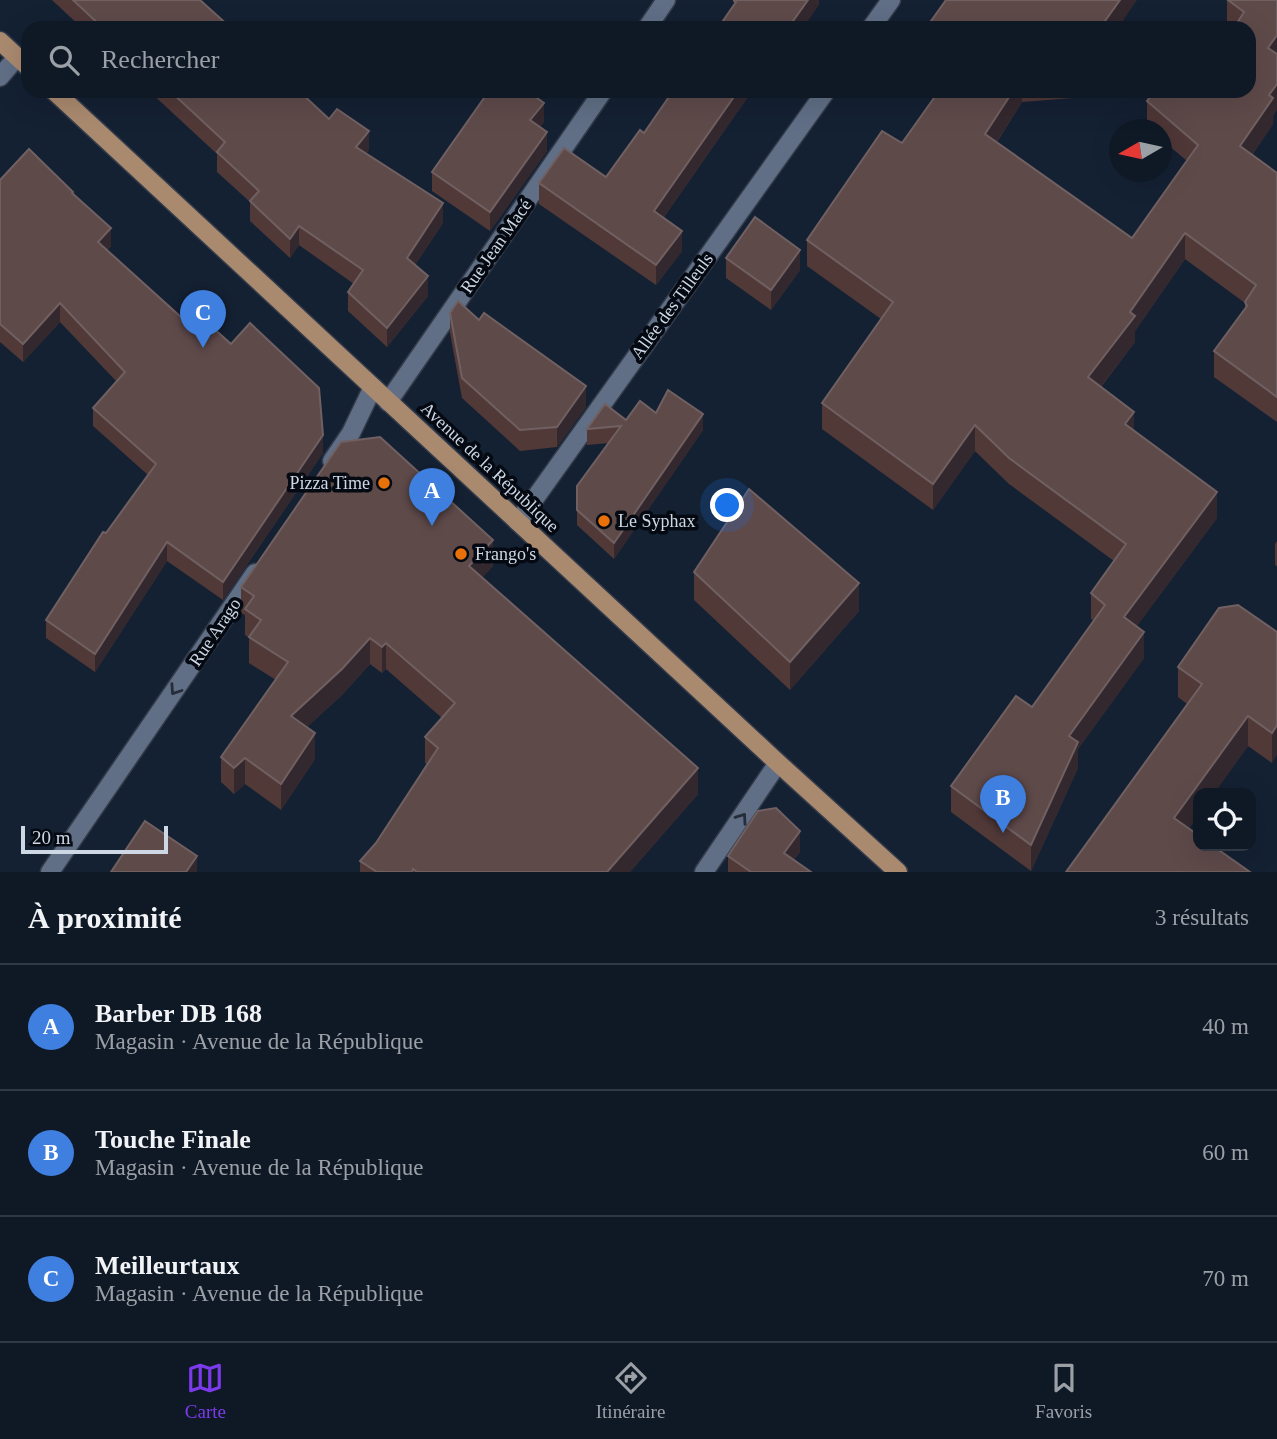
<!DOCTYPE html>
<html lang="fr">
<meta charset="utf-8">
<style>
:root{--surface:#0f1926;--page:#18222e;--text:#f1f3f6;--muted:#9ba0a7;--line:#2f3843;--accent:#7c3aed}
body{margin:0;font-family:Georgia,serif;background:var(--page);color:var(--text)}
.controls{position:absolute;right:21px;bottom:21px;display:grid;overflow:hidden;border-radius:14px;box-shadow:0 7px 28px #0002}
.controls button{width:63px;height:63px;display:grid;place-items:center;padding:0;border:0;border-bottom:2px solid var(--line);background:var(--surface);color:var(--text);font:35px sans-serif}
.compass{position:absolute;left:1109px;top:119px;width:63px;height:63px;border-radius:50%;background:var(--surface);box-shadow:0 7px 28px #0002;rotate:261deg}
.scale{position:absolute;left:21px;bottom:18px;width:147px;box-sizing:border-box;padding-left:7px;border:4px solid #ced7e4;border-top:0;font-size:19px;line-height:24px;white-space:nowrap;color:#ced7e4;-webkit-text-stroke:5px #050a12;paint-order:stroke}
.you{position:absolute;left:728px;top:506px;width:24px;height:24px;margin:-18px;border:5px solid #fff;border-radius:50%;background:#1a73e8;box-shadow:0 0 0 10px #1a73e833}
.badge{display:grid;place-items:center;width:46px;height:46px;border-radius:50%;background:var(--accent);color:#fff;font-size:23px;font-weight:700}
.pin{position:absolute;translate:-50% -58px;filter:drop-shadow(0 2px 4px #0008)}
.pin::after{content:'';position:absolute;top:37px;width:24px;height:21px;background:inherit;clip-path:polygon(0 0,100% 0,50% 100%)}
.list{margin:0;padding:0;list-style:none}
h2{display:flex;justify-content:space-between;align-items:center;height:91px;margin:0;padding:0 28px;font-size:30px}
h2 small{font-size:23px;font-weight:400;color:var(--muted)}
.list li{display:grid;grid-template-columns:46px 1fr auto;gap:21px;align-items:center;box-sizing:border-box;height:126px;padding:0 28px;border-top:2px solid var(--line)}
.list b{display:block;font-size:26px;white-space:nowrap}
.list p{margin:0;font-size:23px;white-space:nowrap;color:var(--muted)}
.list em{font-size:23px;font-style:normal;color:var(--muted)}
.icon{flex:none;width:38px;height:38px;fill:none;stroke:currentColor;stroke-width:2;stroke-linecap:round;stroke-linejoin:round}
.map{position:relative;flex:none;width:1277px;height:872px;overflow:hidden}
.search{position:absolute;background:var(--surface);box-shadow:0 7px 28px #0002;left:21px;right:21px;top:21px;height:77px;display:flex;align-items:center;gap:18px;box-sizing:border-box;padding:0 24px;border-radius:21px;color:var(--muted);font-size:26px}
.sheet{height:469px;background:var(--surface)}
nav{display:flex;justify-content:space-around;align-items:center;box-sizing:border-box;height:98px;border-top:2px solid var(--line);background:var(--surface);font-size:19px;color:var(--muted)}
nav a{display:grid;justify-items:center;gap:4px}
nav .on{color:var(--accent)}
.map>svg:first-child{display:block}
</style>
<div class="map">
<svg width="1277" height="872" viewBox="0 0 1277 872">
<rect width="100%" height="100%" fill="#142133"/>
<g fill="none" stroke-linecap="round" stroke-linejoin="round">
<defs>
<g id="minor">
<polyline points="647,28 666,0"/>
<polyline points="871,28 891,0"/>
<polyline points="0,77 17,57"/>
<polyline points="388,402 603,91"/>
<polyline points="332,461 351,433 373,387"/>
<polyline points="518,522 826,91"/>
<polyline points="50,872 255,573"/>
<polyline points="704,872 778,763"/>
</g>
<g id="major">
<polyline points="0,41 28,67"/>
<polyline points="54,91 778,763 898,872"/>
</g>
</defs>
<!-- minor casing -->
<use href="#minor" stroke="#333b4a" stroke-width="21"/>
<!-- major casing -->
<use href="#major" stroke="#333b4a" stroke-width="21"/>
<!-- minor -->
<use href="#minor" stroke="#606f86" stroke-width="18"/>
<!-- major -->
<use href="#major" stroke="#aa8a6f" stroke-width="18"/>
</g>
<!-- wall -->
<g fill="#513938">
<polygon points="52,0 200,0 231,28 82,28"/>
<polygon points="1227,0 1277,0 1273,124 1252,155 1277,173 1277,422 1214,377 1214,351 1245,309 1245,303 1185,259 1135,331 1135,342 1101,387 1134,431 1217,518 1136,627 1144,658 1078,749 1078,768 1031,871 951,812 951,786 1032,707 1094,621 1091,619 1091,593 1114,561 1009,484 975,451 933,510 822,429 822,403 881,319 807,266 807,240 902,143 939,91 1086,91 1086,97 1022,102 997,142 1132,238 1187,161 1161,139 1161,130 1150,130 1147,127 1147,101 1249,91 1249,28 1231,28 1227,24"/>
<polygon points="149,91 299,91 329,119 369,150 366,154 443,223 415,265 428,296 387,347 348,311 348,292 354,284 299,245 290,258 250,221 250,202 217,172 217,154"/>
<polygon points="673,91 752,91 664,217 682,251 656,285 539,204 539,183 606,177 644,133"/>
<polygon points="544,122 540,127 547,151 490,231 432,191 432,172"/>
<polygon points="0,180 73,194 111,246 107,251 323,453 223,600 167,561 95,672 46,638 46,620 106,533 148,475 93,426 93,408 117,382 60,322 23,362 0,342"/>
<polygon points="726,258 800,270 771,310 726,278"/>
<polygon points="450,313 479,320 586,407 557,447 520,451 462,398 450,333"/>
<polygon points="656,413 703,430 614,559 577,525 577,486 609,443 587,445 587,429"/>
<polygon points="1277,541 1277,566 1275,565 1275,544"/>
<polygon points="493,566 482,577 698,794 630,872 360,872 360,861 376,843 427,764 425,763 425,737 442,718 386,669 382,673 370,664 342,695 307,727 315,759 281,810 245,784 234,794 221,782 221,757 276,680 249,663 249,638 245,635 245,615 241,613 241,587"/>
<polygon points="694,572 859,611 790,690 694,600"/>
<polygon points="1277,632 1272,763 1248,746 1214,793 1198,793 1198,815 1189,828 1066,872 1187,704 1178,697 1178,667"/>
<polygon points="800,852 794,860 811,872 728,872 728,856"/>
</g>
<!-- shaded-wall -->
<g fill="#33282e">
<polygon points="808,0 819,0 819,5 803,28 788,28"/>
<polygon points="1120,0 1137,0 1118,28 1100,28"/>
<polygon points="1277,35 1277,61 1268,48"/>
<polygon points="1277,84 1277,110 1273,116 1273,124 1240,172 1240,146 1269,95"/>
<polygon points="738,91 752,91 654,231 654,211"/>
<polygon points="1013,91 1022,91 1022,102 985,160 985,134"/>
<polygon points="544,103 544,122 530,139 530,120"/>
<polygon points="369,131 369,150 356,167 356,147"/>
<polygon points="547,132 547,151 490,231 490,212"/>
<polygon points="443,203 443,223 407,277 407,258"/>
<polygon points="299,226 299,245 290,258 290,239"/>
<polygon points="111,228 111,246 98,260 98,242"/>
<polygon points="682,231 682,251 656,285 656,265"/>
<polygon points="1185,233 1185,259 1135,331 1135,342 1088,403 1088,377 1130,312"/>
<polygon points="800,250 800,270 771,310 771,290"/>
<polygon points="428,276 428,296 387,347 387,328"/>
<polygon points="60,303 60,322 23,362 23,344"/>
<polygon points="586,386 586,407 557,447 557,427"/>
<polygon points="1134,412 1134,438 1125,424"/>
<polygon points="703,414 703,430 614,559 614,543"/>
<polygon points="975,425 975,451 933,510 933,484"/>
<polygon points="323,435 323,453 223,600 223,582"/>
<polygon points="1217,492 1217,518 1124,643 1124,617"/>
<polygon points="493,540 493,566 469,592 469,566"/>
<polygon points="167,542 167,561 95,672 95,654"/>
<polygon points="859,583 859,611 790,690 790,662"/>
<polygon points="1144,632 1144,658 1078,749 1078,768 1031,871 1031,845 1069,736"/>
<polygon points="370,638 370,664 342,695 291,742 291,716"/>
<polygon points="386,643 386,669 382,673 382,647"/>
<polygon points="1248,716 1248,746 1214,793 1198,793 1198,815 1174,848 1174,818"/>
<polygon points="1277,725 1277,755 1272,763 1272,733"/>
<polygon points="315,733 315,759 281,810 281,784"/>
<polygon points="245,758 245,784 234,794 234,768"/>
<polygon points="698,768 698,794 630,872 607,872"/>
<polygon points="800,831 800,852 785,872 784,853"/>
<polygon points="197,856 197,872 186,872"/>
</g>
<!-- building -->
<g fill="#5f4a4a" stroke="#706062" stroke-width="2">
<polygon points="73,0 200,0 231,28 103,28"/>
<polygon points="734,0 808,0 788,28 718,28 736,2 734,1"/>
<polygon points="946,0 1120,0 1100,28 926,28"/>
<polygon points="1228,0 1277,0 1277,35 1268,48 1277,54 1277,84 1269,95 1273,98 1240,146 1277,173 1277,397 1214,351 1247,306 1245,302 1256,285 1185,233 1130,312 1135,316 1088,377 1134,412 1125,424 1217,492 1124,617 1144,632 1069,736 1078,742 1031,845 951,786 1016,696 1032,707 1105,605 1091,593 1126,544 1009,458 975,425 933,484 822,403 893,302 807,240 882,131 902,143 939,91 1013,91 985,134 1132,238 1198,145 1147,101 1154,91 1249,91 1249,28 1234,28 1244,12"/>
<polygon points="170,91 299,91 329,119 337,109 369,131 356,147 443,203 407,258 428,276 387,328 348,292 363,270 299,226 290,239 250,201 259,191 217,152 225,142"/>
<polygon points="489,91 527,91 544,103 530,120 547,132 490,212 432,172"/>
<polygon points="673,91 738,91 654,211 682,231 656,265 539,183 564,148 606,177 640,130 644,133"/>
<polygon points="29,149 73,192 72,193 111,228 98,242 192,327 201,317 231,344 250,323 319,388 323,435 223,582 167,542 95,654 46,620 103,532 106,533 156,464 93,408 125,372 60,303 23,344 0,324 0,180"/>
<polygon points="755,217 800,250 771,290 726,258"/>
<polygon points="458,301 479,320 484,313 586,386 557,427 520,430 462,378 450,313"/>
<polygon points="668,390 703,414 614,543 577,510 577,486 621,426 587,429 605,404 626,420 640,401 656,413"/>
<polygon points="380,437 493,540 469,566 698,768 607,872 417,872 413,869 412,872 377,872 360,861 376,843 438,748 425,737 455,703 386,643 382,647 370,638 342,669 291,716 315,733 281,784 245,758 234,768 221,757 288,662 249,637 261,620 245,609 254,596 241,587 341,442"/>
<polygon points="749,489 859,583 790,662 694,572"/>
<polygon points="1238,605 1277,632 1277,725 1272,733 1248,716 1174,818 1198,835 1198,846 1213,846 1250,872 1066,872 1202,684 1178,667 1219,608"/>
<polygon points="776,808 800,831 784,853 811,872 751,872 728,856 758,811"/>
<polygon points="145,821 197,856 186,872 111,872"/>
</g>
<!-- one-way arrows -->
<defs><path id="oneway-chevron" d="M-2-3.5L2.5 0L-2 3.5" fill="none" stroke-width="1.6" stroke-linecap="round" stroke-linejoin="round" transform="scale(1.75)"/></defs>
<g stroke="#252d3b">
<use href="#oneway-chevron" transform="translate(175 690) rotate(124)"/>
<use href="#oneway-chevron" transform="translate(742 818) rotate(-55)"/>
</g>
<!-- markers -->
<g fill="#e8710a" stroke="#050a12" stroke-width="2.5">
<circle cx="384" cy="483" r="7"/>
<circle cx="604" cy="521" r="7"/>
<circle cx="461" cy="554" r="7"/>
</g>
<g text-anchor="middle" stroke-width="7" stroke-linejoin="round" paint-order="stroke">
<!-- street labels -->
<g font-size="18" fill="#ced7e4" stroke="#050a12">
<text transform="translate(496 246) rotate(-55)" y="6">Rue Jean Macé</text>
<text transform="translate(672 306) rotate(-54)" y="6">Allée des Tilleuls</text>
<text transform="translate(490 467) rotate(43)" y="6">Avenue de la République</text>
<text transform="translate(215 632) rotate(-56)" y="6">Rue Arago</text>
</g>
<!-- poi labels -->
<g font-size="18" fill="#ced7e4" stroke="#050a12" text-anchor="start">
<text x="370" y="489" text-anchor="end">Pizza Time</text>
<text x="618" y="527">Le Syphax</text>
<text x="475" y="560">Frango's</text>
</g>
</g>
</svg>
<div class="controls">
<button><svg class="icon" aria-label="locate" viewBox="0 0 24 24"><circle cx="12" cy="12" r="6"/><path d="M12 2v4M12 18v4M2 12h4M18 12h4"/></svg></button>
</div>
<svg class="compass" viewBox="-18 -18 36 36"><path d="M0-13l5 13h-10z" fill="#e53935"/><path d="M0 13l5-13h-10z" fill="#9ba0a7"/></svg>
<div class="scale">20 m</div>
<div class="you"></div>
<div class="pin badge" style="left:432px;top:526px;background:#3f7fe0">A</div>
<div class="pin badge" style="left:1003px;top:833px;background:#3f7fe0">B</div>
<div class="pin badge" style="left:203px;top:348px;background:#3f7fe0">C</div>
<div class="search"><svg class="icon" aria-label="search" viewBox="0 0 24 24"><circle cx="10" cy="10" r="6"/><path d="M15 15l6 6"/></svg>Rechercher</div>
</div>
<section class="sheet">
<h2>À proximité<small>3 résultats</small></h2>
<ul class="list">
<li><span class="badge" style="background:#3f7fe0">A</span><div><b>Barber DB 168</b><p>Magasin · Avenue de la République</p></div><em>40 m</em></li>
<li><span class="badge" style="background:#3f7fe0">B</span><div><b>Touche Finale</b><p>Magasin · Avenue de la République</p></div><em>60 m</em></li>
<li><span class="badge" style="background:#3f7fe0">C</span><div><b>Meilleurtaux</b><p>Magasin · Avenue de la République</p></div><em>70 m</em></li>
</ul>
</section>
<nav>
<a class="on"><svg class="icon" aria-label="map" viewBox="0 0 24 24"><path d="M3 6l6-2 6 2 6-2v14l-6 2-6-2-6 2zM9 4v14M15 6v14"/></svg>Carte</a>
<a><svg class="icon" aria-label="directions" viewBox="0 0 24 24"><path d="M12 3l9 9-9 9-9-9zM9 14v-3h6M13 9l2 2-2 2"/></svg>Itinéraire</a>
<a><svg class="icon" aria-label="saved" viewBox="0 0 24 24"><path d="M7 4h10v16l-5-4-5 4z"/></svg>Favoris</a>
</nav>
